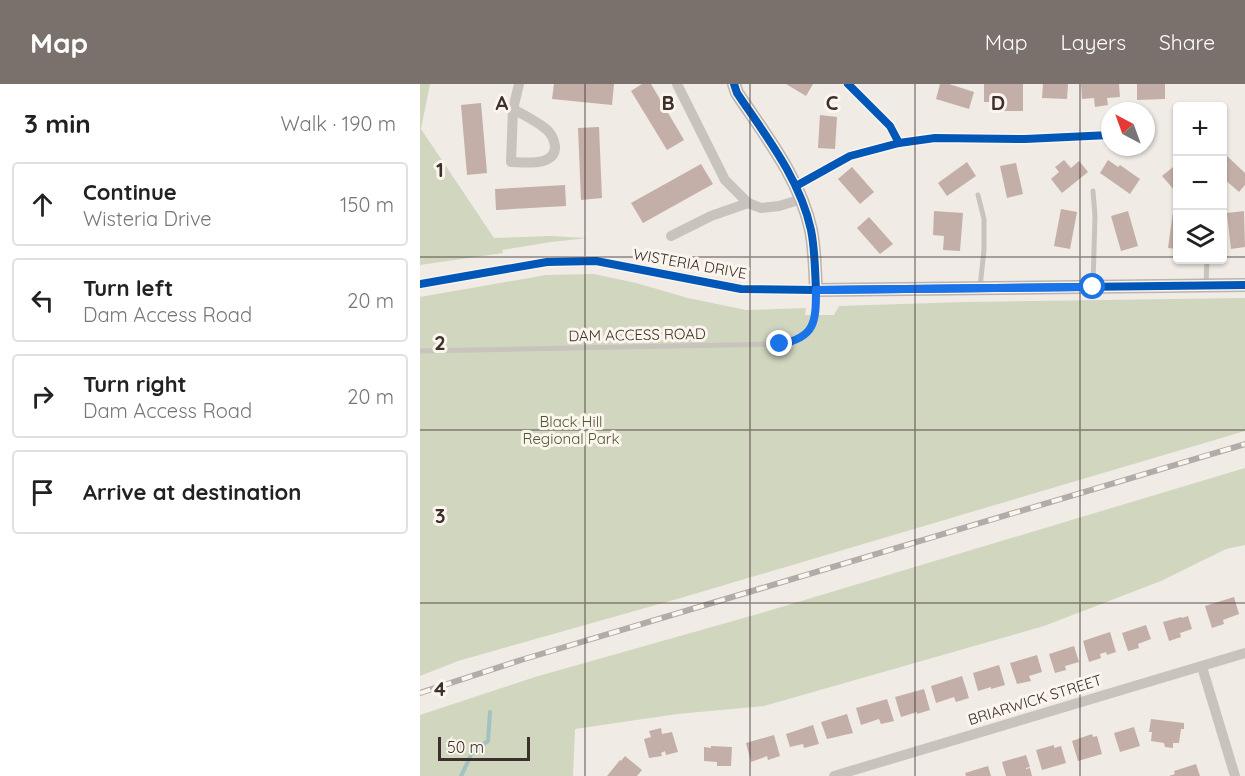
<!DOCTYPE html>
<meta charset="utf-8">
<style>
:root{--surface:#fff;--page:#f2f2f2;--text:#222;--muted:#767676;--line:#e0e0e0;--accent:#7a716c}
body{margin:0;font-family:Quicksand,sans-serif;background:var(--page);color:var(--text)}
.controls{position:absolute;right:18px;top:18px;display:grid;overflow:hidden;border-radius:6px;box-shadow:0 2px 4px #0004}
.controls button{width:54px;height:54px;display:grid;place-items:center;padding:0;border:0;border-bottom:2px solid var(--line);background:var(--surface);color:var(--text);font:30px sans-serif}
.compass{position:absolute;left:681px;top:18px;width:54px;height:54px;border-radius:50%;background:var(--surface);box-shadow:0 2px 4px #0004;rotate:319deg}
.scale{position:absolute;left:18px;bottom:15px;width:92px;box-sizing:border-box;padding-left:6px;border:3px solid #3b302b;border-top:0;font-size:16px;line-height:21px;white-space:nowrap;color:#3b302b;-webkit-text-stroke:4px #fbf5ee;paint-order:stroke}
.stop{position:absolute;width:18px;height:18px;margin:-14px;border:4px solid #1a73e8;border-radius:50%;background:#fff}
.stop.end{background:#1a73e8;border-color:#fff;box-shadow:0 2px 6px #0008}
.list{margin:0;padding:0;list-style:none}
h2{display:flex;justify-content:space-between;align-items:center;height:78px;margin:0;padding:0 24px;font-size:26px}
h2 small{font-size:20px;font-weight:400;color:var(--muted)}
.list li{display:grid;grid-template-columns:39px 1fr auto;gap:18px;align-items:center;box-sizing:border-box;height:84px;margin:0 12px 12px;padding:0 12px;border:2px solid var(--line);border-radius:6px}
.list b{display:block;font-size:22px;white-space:nowrap}
.list p{margin:0;font-size:20px;white-space:nowrap;color:var(--muted)}
.list em{font-size:20px;font-style:normal;color:var(--muted)}
.icon{flex:none;width:33px;height:33px;fill:none;stroke:currentColor;stroke-width:2;stroke-linecap:round;stroke-linejoin:round}
.map{position:relative;flex:none;width:825px;height:692px;overflow:hidden}
header{display:flex;align-items:center;gap:36px;box-sizing:border-box;height:84px;padding:0 30px;background:var(--accent);color:#fff}
header strong{font-size:28px}
nav{display:flex;gap:33px;margin-inline-start:auto;font-size:21px}
main{display:flex}
aside{flex:1;background:var(--surface)}
.map>svg:first-child{display:block}
</style>
<header>
<strong>Map</strong>
<nav><a>Map</a><a>Layers</a><a>Share</a></nav>
</header>
<main>
<aside>
<h2>3 min<small>Walk · 190 m</small></h2>
<ul class="list">
<li><svg class="icon" aria-label="ahead" viewBox="0 0 24 24"><path d="M12 20V5M6 11l6-6 6 6"/></svg><div><b>Continue</b><p>Wisteria Drive</p></div><em>150 m</em></li>
<li><svg class="icon" aria-label="left" viewBox="0 0 24 24"><path d="M17 20v-9H6M10 6l-5 5 5 5"/></svg><div><b>Turn left</b><p>Dam Access Road</p></div><em>20 m</em></li>
<li><svg class="icon" aria-label="right" viewBox="0 0 24 24"><path d="M7 20v-9h11M14 6l5 5-5 5"/></svg><div><b>Turn right</b><p>Dam Access Road</p></div><em>20 m</em></li>
<li><svg class="icon" aria-label="arrive" viewBox="0 0 24 24"><path d="M6 21V4h12l-3 4 3 4H6"/></svg><div><b>Arrive at destination</b></div></li>
</ul>
</aside>
<div class="map">
<svg width="825" height="692" viewBox="0 0 825 692">
<rect width="100%" height="100%" fill="#f0ebe5"/>
<!-- green -->
<g fill="#d1d6bf">
<polygon points="0,0 10,0 1,45 74,154 130,152 168,154 131,158 82,166 83,169 0,181"/>
<polygon points="174,190 216,199 268,214 326,226 386,224 385,231 414,231 419,222 545,218 825,214 825,347 264,513 38,577 0,592 0,213 126,191"/>
<polygon points="825,384 825,461 806,465 741,497 624,542 344,622 257,630 155,645 153,692 0,692 0,631 115,593 348,527"/>
</g>
<g fill="none" stroke-linecap="round" stroke-linejoin="round">
<!-- stream -->
<polyline stroke="#a1c2c1" stroke-width="4" points="41,692 53,667 68,657 70,628"/>
</g>
<!-- building -->
<g fill="#c3afa7">
<polygon points="134,0 194,0 192,21 132,15"/>
<polygon points="222,0 231,0 264,56 247,66 211,7"/>
<polygon points="366,0 393,0 386,12"/>
<polygon points="520,0 529,0 554,8 549,25 516,15"/>
<polygon points="564,0 603,0 603,27 581,27 581,18 564,18"/>
<polygon points="623,0 648,0 647,15 622,14"/>
<polygon points="661,0 699,0 700,13 687,14 688,21 675,23 674,14 662,15"/>
<polygon points="717,0 745,0 745,15 717,16"/>
<polygon points="61,19 67,89 47,91 41,21"/>
<polygon points="400,31 417,33 415,65 398,64"/>
<polygon points="179,43 182,114 161,116 158,44"/>
<polygon points="807,72 825,89 825,101 819,108 802,93 802,77"/>
<polygon points="644,76 651,84 659,77 668,88 642,109 631,95 639,88 635,83"/>
<polygon points="688,76 698,83 700,81 720,95 710,110 680,89"/>
<polygon points="547,78 556,92 527,112 518,99"/>
<polygon points="596,79 603,110 587,114 580,82"/>
<polygon points="758,79 758,105 755,107 742,92"/>
<polygon points="281,80 293,100 223,139 211,119"/>
<polygon points="432,83 454,108 440,120 418,95"/>
<polygon points="145,101 146,122 76,126 75,105"/>
<polygon points="641,125 657,128 650,165 634,162"/>
<polygon points="514,127 543,129 540,167 523,166 524,152 513,151"/>
<polygon points="708,127 718,162 701,167 691,132"/>
<polygon points="824,127 825,163 811,165 807,129"/>
<polygon points="753,128 758,128 758,165 748,164"/>
<polygon points="449,133 473,160 460,170 437,144"/>
<polygon points="814,513 819,530 803,536 804,540 792,544 785,522"/>
<polygon points="768,532 772,545 760,549 761,553 749,557 743,538 761,533 762,534"/>
<polygon points="726,541 731,555 718,560 719,564 708,567 702,549"/>
<polygon points="690,548 696,568 687,571 686,568 680,570 681,574 669,578 663,557"/>
<polygon points="654,562 659,578 645,582 646,586 635,589 629,570"/>
<polygon points="617,571 622,588 609,592 611,597 597,600 590,579"/>
<polygon points="579,581 585,601 571,605 571,603 558,607 553,589"/>
<polygon points="542,592 549,614 536,618 534,613 516,619 511,602"/>
<polygon points="504,605 510,626 497,630 497,628 481,633 475,613"/>
<polygon points="467,615 474,637 461,640 459,635 441,641 436,624"/>
<polygon points="427,630 433,649 407,655 401,638"/>
<polygon points="731,635 764,639 764,645 761,645 759,659 753,659 753,664 745,663 744,659 731,657 732,648 729,648"/>
<polygon points="393,641 399,660 384,664 383,660 370,663 366,650"/>
<polygon points="714,643 720,662 700,668 694,649"/>
<polygon points="241,644 242,650 252,648 258,668 246,671 245,667 241,669 242,672 229,674 224,655 231,653 229,647"/>
<polygon points="672,650 673,653 677,652 682,670 658,677 652,657"/>
<polygon points="354,651 360,672 348,676 347,672 331,678 326,659"/>
<polygon points="634,661 634,664 641,662 646,679 622,686 616,666"/>
<polygon points="291,662 312,663 311,682 297,682 297,678 284,677 284,663 291,664"/>
<polygon points="606,671 610,683 606,684 606,685 610,684 612,692 586,692 582,678"/>
<polygon points="205,672 222,686 217,692 187,692 200,676 201,677"/>
<polygon points="776,680 780,692 749,692 755,690 754,687"/>
<polygon points="568,682 571,692 546,692 545,689"/>
</g>
<g fill="none" stroke-linecap="round" stroke-linejoin="round">
<!-- lane -->
<g stroke="#c9c3be" stroke-width="5">
<polyline points="558,111 564,135 564,166 560,203"/>
<polyline points="786,200 787,176"/>
<polyline points="673,201 675,132 673,107"/>
<path d="M0 267 360 260C394 254 396 239 396 208"/>
</g>
<!-- street -->
<g stroke="#c9c3be" stroke-width="10">
<polyline points="257,0 305,96 328,119 341,124 359,122 382,115"/>
<path d="M93 25C104 31 116 37 126 45 132 50 134 55 135 62 136 83 105 78 91 78L93 25 99 0"/>
<polyline points="251,152 291,132 328,119"/>
<polyline points="0,200 127,178 176,177 321,205 396,206"/>
<polyline points="782,583 815,692"/>
<polyline points="414,692 825,569"/>
</g>
<!-- secondary -->
<path stroke="#bab3ae" stroke-width="14" d="M314 0 317 9C346 52 380 95 391 146 395 166 395 187 396 206L825 201"/>
<defs>
<polyline id="rail" points="0,609 101,576 825,360"/>
</defs>
<!-- rail casing -->
<use href="#rail" stroke="#b1aca8" stroke-width="6"/>
<!-- rail -->
<use href="#rail" stroke="#fbf5ee" stroke-width="4" stroke-dasharray="11" stroke-linecap="butt"/>
<defs>
<g id="cycleway">
<path d="M314 0 317 9C346 52 380 95 391 146 395 166 395 187 396 206"/>
<polyline points="428,0 470,42 479,59"/>
<polyline points="376,102 430,72 479,59 515,54 605,55 690,51"/>
<polyline points="0,200 127,178 176,177 321,205 396,206 825,201"/>
</g>
</defs>
<!-- cycleway casing -->
<use href="#cycleway" stroke="#fbf5ee" stroke-width="11"/>
<!-- cycleway -->
<use href="#cycleway" stroke="#0057b8" stroke-width="8"/>
</g>
<g fill="none" stroke-linecap="round" stroke-linejoin="round">
<!-- route -->
<path stroke="#1a73e8" stroke-width="8" d="M360 260C395 254 396 238 396 206L673 203"/>
</g>
<!-- grid -->
<path fill="none" stroke="#3b302b" stroke-width="1.5" stroke-opacity="0.55" d="M165 0V692M330 0V692M495 0V692M660 0V692M0 173H758M802 173H825M0 346H825M0 519H825"/>
<g text-anchor="middle" stroke-width="6" stroke-linejoin="round" paint-order="stroke">
<!-- street labels -->
<g font-size="15" fill="#3b302b" stroke="#fbf5ee">
<text transform="translate(270 180) rotate(10)" y="5">WISTERIA DRIVE</text>
<text transform="translate(217 251) rotate(-1)" y="5">DAM ACCESS ROAD</text>
<text transform="translate(615 616) rotate(-17)" y="5">BRIARWICK STREET</text>
</g>
<!-- park labels -->
<g font-size="15" fill="#4a5a2e" stroke="#fbf5ee">
<text x="151" y="343">Black Hill<tspan x="151" dy="17">Regional Park</tspan></text>
</g>
</g>
<g font-size="20" text-anchor="middle" font-weight="bold" fill="#3b302b" stroke="#fbf5ee" stroke-width="6" stroke-linejoin="round" paint-order="stroke">
<text x="82" y="26">A</text>
<text x="248" y="26">B</text>
<text x="412" y="26">C</text>
<text x="578" y="26">D</text>
<text x="20" y="93">1</text>
<text x="20" y="266">2</text>
<text x="20" y="439">3</text>
<text x="20" y="612">4</text>
</g>
</svg>
<div class="controls">
<button>+</button>
<button>−</button>
<button><svg class="icon" aria-label="layers" viewBox="0 0 24 24"><path d="M12 4l9 5-9 5-9-5zM3 14l9 5 9-5"/></svg></button>
</div>
<svg class="compass" viewBox="-18 -18 36 36"><path d="M0-13l5 13h-10z" fill="#e53935"/><path d="M0 13l5-13h-10z" fill="#767676"/></svg>
<div class="scale">50 m</div>
<div class="stop" style="left:673px;top:203px"></div>
<div class="stop end" style="left:360px;top:260px"></div>
</div>
</main>
